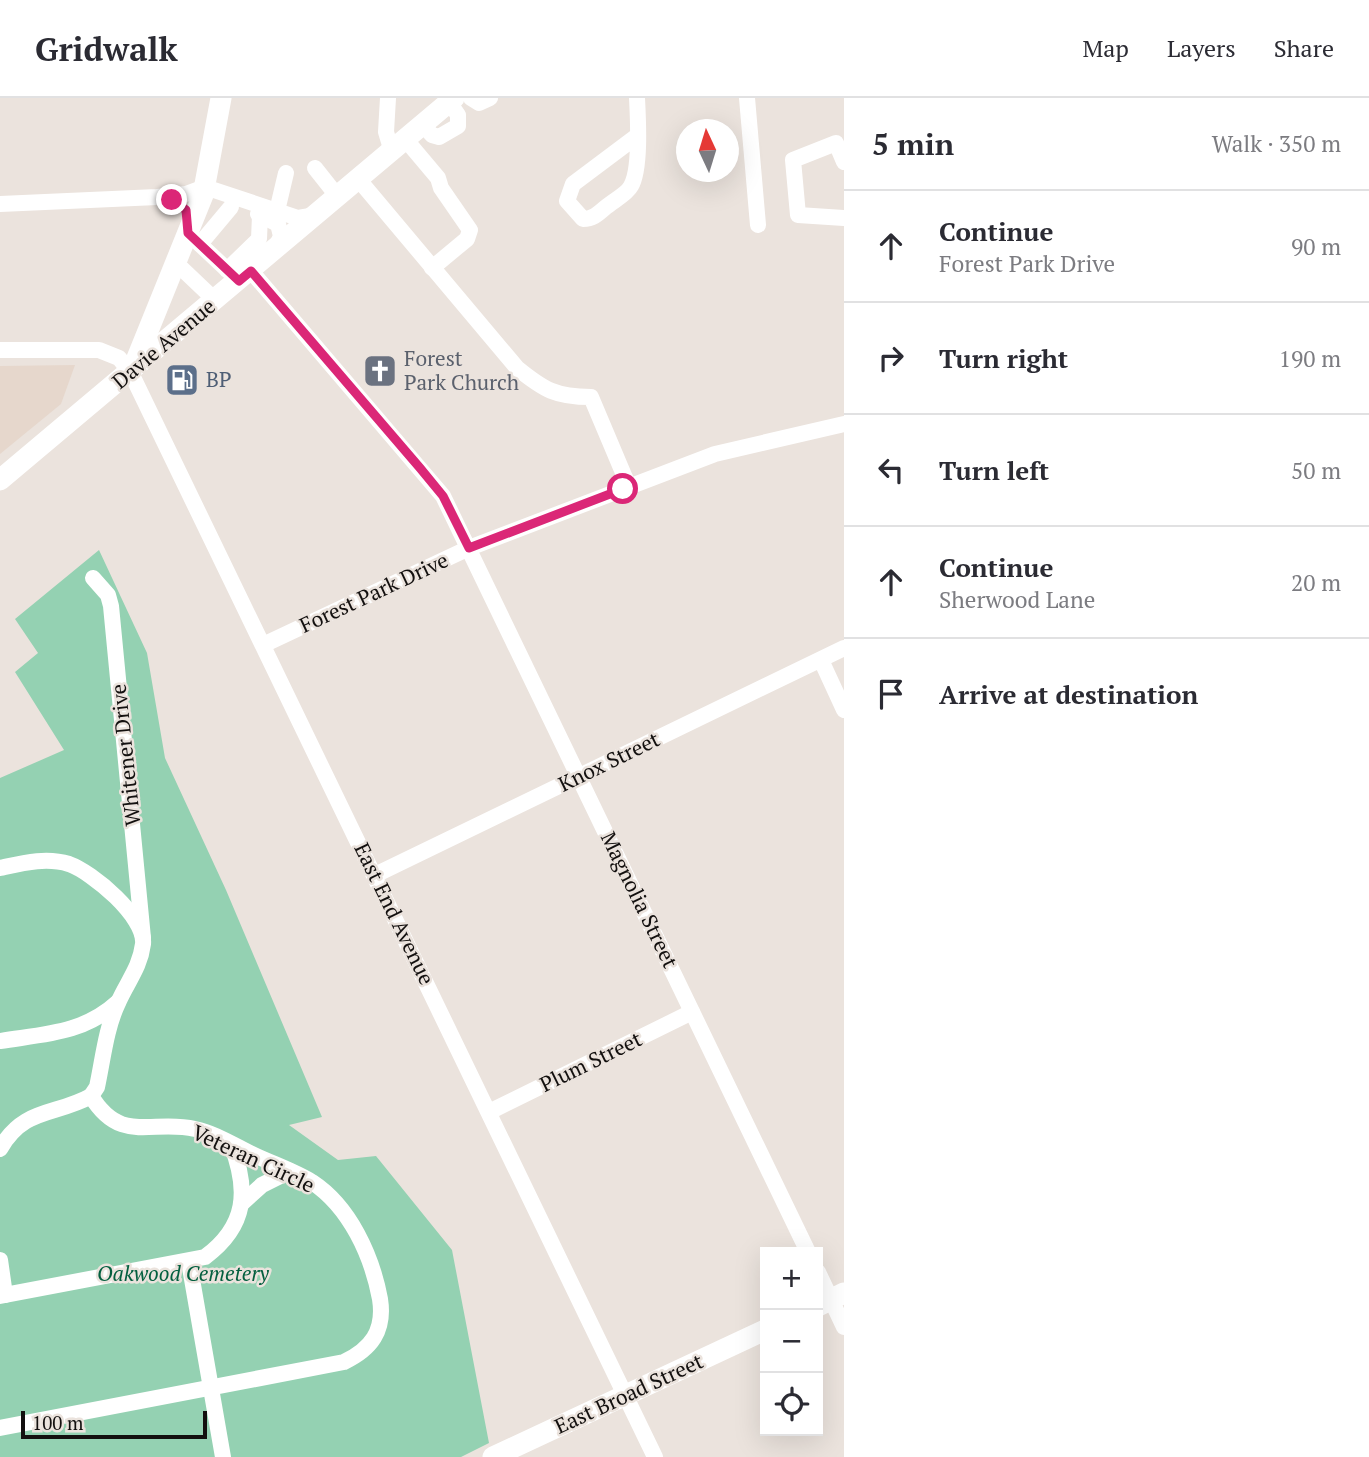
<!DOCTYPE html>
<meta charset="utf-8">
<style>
:root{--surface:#fff;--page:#f7f7f7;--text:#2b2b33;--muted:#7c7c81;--line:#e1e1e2}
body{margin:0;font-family:"PT Serif",serif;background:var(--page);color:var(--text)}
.controls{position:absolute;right:21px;bottom:21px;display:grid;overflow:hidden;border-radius:0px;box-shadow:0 7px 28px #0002}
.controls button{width:63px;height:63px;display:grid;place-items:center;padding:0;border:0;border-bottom:2px solid var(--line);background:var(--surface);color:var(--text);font:35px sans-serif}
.compass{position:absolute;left:676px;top:21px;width:63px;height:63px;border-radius:50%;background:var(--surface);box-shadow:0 7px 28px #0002;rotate:356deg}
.scale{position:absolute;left:21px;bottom:18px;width:186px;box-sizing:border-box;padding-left:7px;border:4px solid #13100f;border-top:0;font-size:19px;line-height:24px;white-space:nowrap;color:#13100f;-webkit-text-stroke:5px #ebe3dd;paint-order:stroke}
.stop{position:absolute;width:21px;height:21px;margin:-16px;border:5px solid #db2777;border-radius:50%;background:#fff}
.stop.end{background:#db2777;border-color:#fff;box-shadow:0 2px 7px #0008}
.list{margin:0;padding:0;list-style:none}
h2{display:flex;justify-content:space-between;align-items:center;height:91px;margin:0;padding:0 28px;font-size:30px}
h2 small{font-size:23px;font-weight:400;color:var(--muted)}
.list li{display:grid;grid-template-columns:46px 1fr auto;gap:21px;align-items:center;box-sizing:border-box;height:112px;padding:0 28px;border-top:2px solid var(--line)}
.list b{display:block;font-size:26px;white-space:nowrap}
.list p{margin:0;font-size:23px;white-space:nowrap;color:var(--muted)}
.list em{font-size:23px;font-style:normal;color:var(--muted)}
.icon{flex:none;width:38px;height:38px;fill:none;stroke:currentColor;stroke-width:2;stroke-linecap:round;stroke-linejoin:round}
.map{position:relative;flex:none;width:844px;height:1359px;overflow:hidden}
header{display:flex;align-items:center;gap:42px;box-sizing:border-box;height:98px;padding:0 35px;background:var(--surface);border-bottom:2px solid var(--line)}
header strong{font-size:33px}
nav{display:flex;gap:38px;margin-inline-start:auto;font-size:24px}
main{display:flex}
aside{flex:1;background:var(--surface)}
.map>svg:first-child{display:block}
</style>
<header>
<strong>Gridwalk</strong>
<nav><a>Map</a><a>Layers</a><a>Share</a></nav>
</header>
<main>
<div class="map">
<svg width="844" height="1359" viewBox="0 0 844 1359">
<rect width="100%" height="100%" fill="#ebe3dd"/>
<!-- built -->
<polygon fill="#e6d7cc" points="75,267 61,306 0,356 0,268"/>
<!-- green -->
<polygon fill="#94d1b2" points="99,452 147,555 165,660 226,792 322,1019 289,1027 338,1062 376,1058 452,1152 489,1345 461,1359 0,1359 0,680 64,652 15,574 38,555 15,521"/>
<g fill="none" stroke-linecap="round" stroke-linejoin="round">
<!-- minor -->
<g stroke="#fff" stroke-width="16">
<polyline points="388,0 386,34 392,54"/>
<polyline points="471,0 479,5 490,0"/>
<path d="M637 0C638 20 641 71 631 88 627 96 613 103 606 109 598 116 593 121 583 121L567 103 573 86 637 38"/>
<polyline points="747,0 758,127"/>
<polyline points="423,27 432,37 439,39 458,28 458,17 449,4"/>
<polyline points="406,42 438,80 441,90 470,132 467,141 432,170"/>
<polyline points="844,64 836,45 793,62 798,117 844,120"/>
<polyline points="315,70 338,99"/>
<path d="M359 82 517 270C544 292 556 299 591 299L629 389"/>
<polyline points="0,106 157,99 186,96 205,89 298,120 316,117"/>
<polyline points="277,113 286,75"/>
<polyline points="258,116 278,126 281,138 275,152"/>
<polyline points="188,135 239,183"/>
<polyline points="200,146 231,109"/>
<polyline points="176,165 216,203"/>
<polyline points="227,172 259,141 260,117"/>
<polyline points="251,173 443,398 808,1154"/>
<polyline points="0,252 99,252 119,260 131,275 655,1359"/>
<polyline points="93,480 108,497 111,508 143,840"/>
<polyline points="263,547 469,450 715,356 844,326"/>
<polyline points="821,562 844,612"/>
<path d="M0 770C23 765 46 759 69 766 92 774 146 819 143 846 140 870 127 884 118 905 106 930 103 961 97 989L91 998"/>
<polyline points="375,777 844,550"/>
<path d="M0 943C44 936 83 936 118 904"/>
<polyline points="489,1014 692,914"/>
<path d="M0 1051C24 1009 55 1018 91 998"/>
<polyline points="241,1106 262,1087 290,1073"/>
<polyline points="0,1162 5,1197"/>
<polyline points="189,1164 223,1359"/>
<polyline points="818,1174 844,1229"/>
<path d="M0 1198 205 1159C247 1128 249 1092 231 1046"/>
<path d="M0 1330 344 1264C371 1251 385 1233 380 1201 372 1158 350 1109 312 1084 294 1073 273 1066 254 1057 235 1048 215 1035 195 1031 152 1021 121 1047 91 998"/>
</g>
<!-- major -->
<g stroke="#fff" stroke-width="21">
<polyline points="133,270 203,97 221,0"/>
<polyline points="0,382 454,0"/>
<polyline points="818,1208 844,1195"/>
<polyline points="493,1359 765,1232"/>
</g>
</g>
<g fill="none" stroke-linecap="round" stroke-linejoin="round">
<!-- route -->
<polyline stroke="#db2777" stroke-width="9" points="172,102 186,112 188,135 239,183 251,173 420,370 443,398 469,450 623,391"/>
</g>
<!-- icons -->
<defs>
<symbol id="church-square" viewBox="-11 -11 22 22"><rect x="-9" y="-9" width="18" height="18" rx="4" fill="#6b7280" stroke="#ebe3dd"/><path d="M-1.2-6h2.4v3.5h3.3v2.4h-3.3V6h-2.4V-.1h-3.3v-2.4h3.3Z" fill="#fff"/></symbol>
<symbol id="fuel-square" viewBox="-11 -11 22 22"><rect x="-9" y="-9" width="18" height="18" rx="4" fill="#5c6f8a" stroke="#ebe3dd"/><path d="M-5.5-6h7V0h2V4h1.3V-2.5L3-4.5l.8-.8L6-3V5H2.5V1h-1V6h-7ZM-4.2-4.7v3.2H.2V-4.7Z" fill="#fff"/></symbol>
</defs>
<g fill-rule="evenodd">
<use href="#church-square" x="361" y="254" width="38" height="38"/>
<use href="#fuel-square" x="163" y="263" width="38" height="38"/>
</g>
<g text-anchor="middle" stroke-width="5" stroke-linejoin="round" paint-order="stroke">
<!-- street labels -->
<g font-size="21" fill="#13100f" stroke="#ebe3dd">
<text transform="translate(164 246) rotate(-40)" y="7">Davie Avenue</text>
<text transform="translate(374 495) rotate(-25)" y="7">Forest Park Drive</text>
<text transform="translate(126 657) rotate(-96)" y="7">Whitener Drive</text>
<text transform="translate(609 664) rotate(-26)" y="7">Knox Street</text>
<text transform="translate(639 802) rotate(64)" y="7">Magnolia Street</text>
<text transform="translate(394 816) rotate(64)" y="7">East End Avenue</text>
<text transform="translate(591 964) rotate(-26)" y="7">Plum Street</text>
<text transform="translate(253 1061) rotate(25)" y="7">Veteran Circle</text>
<text transform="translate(629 1296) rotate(-25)" y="7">East Broad Street</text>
</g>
<!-- worship labels -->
<g font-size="21" fill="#5b616d" stroke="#ebe3dd" text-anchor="start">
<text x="404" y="268">Forest<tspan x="404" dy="24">Park Church</tspan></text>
</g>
<!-- service labels -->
<g font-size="21" fill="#4e5e75" stroke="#ebe3dd" text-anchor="start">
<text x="206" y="289">BP</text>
</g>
<!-- park labels -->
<g font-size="21" font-style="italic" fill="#035f3f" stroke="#ebe3dd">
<text x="183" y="1183">Oakwood Cemetery</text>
</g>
</g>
</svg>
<div class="controls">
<button>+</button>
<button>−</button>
<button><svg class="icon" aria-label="locate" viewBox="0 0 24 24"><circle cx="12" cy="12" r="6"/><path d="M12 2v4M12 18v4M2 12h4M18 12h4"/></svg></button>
</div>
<svg class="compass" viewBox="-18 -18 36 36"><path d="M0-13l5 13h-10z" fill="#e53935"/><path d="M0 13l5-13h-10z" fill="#7c7c81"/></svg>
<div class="scale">100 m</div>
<div class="stop" style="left:623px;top:391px"></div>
<div class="stop end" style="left:172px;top:102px"></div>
</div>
<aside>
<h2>5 min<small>Walk · 350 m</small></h2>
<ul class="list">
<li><svg class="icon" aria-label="ahead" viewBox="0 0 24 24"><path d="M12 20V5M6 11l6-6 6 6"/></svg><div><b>Continue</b><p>Forest Park Drive</p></div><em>90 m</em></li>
<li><svg class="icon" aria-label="right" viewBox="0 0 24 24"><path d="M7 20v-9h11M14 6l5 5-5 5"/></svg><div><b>Turn right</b></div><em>190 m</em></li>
<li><svg class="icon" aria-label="left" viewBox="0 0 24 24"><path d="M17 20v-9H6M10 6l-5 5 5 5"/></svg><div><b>Turn left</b></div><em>50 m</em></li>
<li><svg class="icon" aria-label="ahead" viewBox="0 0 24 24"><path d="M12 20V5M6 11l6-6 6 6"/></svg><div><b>Continue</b><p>Sherwood Lane</p></div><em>20 m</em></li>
<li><svg class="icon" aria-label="arrive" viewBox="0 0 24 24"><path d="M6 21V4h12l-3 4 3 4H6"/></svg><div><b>Arrive at destination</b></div></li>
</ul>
</aside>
</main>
